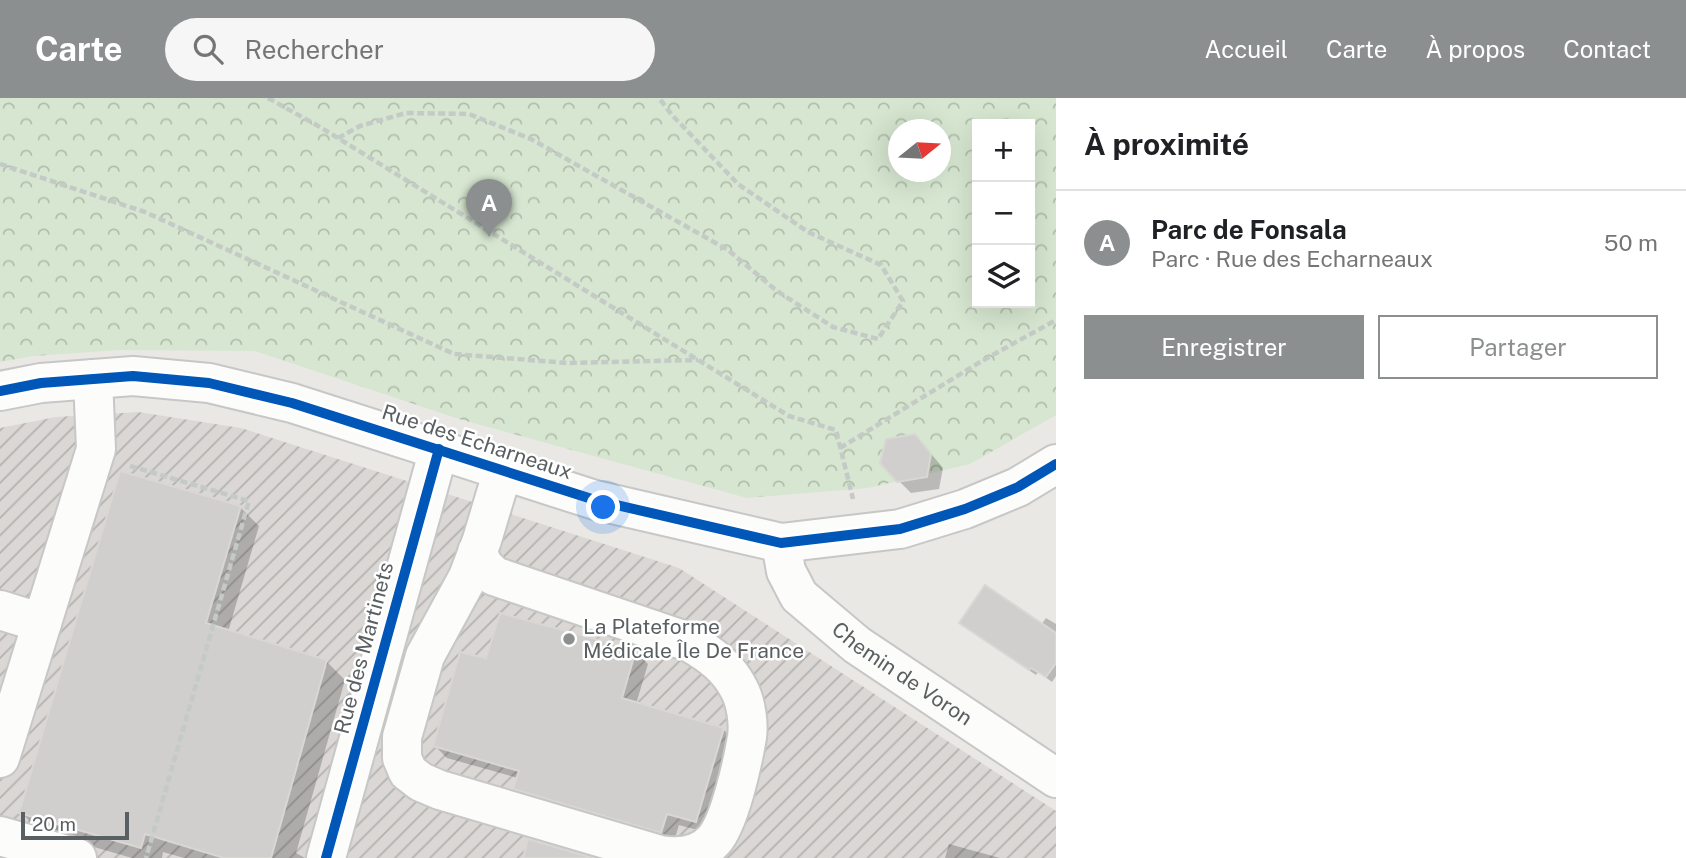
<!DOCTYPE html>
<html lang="fr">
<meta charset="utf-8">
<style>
:root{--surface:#fff;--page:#f6f6f6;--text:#202124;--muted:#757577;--line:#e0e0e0;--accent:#8c8f90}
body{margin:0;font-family:"Public Sans",sans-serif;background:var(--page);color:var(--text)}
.controls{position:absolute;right:21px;top:21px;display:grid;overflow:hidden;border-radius:0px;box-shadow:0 7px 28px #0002}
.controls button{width:63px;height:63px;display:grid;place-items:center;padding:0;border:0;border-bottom:2px solid var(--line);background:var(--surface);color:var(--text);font:35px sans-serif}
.compass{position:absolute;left:888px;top:21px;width:63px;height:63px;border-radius:50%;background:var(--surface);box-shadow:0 7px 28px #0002;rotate:72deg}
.scale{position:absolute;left:21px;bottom:18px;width:108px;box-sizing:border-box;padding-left:7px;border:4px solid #5a5f62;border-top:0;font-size:19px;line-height:24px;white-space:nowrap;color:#5a5f62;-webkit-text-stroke:5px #fff;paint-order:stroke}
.you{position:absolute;left:604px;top:410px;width:24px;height:24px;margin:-18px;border:5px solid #fff;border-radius:50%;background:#1a73e8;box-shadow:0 0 0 10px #1a73e833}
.badge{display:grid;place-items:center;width:46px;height:46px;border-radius:50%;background:var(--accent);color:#fff;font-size:23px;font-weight:700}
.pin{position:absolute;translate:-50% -58px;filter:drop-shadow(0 2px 4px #0008)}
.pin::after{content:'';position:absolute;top:37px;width:24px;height:21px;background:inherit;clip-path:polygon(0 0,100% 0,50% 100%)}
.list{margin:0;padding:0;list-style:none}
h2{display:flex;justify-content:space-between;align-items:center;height:91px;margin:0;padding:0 28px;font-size:30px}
h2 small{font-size:23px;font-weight:400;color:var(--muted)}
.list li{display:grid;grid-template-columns:46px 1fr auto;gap:21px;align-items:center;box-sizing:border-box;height:105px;padding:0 28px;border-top:2px solid var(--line)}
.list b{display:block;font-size:26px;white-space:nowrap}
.list p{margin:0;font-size:23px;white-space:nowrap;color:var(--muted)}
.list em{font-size:23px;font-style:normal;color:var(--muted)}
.actions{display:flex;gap:14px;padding:21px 28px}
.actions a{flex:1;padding:16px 0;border:2px solid var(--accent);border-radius:0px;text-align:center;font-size:24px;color:var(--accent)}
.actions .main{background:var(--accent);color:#fff}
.icon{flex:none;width:38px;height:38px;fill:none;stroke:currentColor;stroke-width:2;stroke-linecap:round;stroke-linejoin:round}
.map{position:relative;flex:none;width:1056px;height:760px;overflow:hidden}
header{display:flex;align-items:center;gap:42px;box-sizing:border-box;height:98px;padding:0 35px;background:var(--accent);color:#fff}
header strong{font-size:33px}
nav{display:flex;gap:38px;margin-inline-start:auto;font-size:24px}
.search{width:490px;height:63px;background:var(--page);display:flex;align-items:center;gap:18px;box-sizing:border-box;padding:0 24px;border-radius:38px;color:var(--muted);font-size:26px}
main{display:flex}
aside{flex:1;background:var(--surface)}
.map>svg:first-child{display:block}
</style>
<header>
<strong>Carte</strong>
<div class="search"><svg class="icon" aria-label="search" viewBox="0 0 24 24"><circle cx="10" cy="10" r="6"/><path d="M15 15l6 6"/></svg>Rechercher</div>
<nav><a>Accueil</a><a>Carte</a><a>À propos</a><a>Contact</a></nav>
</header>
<main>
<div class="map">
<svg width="1056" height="760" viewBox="0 0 1056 760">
<defs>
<pattern id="industrial-furrows" width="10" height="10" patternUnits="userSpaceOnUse" patternTransform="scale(1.75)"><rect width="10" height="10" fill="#dad7d5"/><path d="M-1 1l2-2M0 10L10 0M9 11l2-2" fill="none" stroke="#b4b2b0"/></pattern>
<pattern id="park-crowns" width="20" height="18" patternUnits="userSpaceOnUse" patternTransform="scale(1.75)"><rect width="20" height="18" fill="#d6e6d0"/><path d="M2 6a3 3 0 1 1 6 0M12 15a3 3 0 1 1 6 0" fill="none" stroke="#b1beac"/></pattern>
</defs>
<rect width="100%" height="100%" fill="#eae8e5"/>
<!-- industrial -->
<polygon fill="url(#industrial-furrows)" points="138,314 241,330 679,470 1056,713 1056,760 0,760 0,330 56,319"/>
<!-- park -->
<path fill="url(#park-crowns)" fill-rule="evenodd" d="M0 0H1056V317L970 366 868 390 747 400 459 321 255 253 120 252 33 258 0 264ZM977 26H1030V205H977ZM898 32H940V74H898Z"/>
<!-- shadow -->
<g fill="#0003">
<polygon points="927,351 943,370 939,391 911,395 898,382"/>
<polygon points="240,409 259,428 228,534 326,563 345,582 296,755 305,760 184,760 163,754 162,760 132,760 39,733 21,714"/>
<polygon points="1046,520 1056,526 1056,578 1052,584 1038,574 1036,577 968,531 1041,527"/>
<polygon points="635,554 648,566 636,606 723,631 736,644 708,735 679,727 673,746 528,703 515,690 518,680 447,660 435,648 488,562"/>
<polygon points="949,746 1000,760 945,760"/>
</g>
<!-- building -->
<g fill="#d1cfcd" stroke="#d9d7d4" stroke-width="2">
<polygon points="915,336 931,356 927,379 897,384 880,365 886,341"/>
<polygon points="120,373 241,408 206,525 327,562 271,760 224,760 145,736 141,750 19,715"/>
<polygon points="985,487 1056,535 1056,565 1046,579 1031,570 1029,572 959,525"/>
<polygon points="500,515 636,552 622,600 724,630 696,724 667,716 661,735 513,691 519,673 433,648 460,554 486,560"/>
<polygon points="528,741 593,760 523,760"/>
</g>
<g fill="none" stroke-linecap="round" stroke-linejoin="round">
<defs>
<g id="minor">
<polyline points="0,293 41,285 133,278 209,285 292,305 595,402 781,445 900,431 965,411 1018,389 1056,366"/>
<path id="s1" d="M781 445 786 473 799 498 857 547 1056 680"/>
<path d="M477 454 484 468 494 478 689 544C710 556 728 569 739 591 746 604 749 625 747 639 743 663 730 724 714 742 700 758 679 760 660 757L440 692 421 684 408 674 402 660V639L425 558 468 479 482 442 503 372"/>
<polyline points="0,512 42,525"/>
<polyline points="0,660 96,351 93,281"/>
<polyline points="0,738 77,760"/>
<polyline points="326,760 439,351"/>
</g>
</defs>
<!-- minor casing -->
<use href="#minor" stroke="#c6c7c6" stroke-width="42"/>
<!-- path -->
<g stroke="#c4cac6" stroke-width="4.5" stroke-dasharray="7 3.5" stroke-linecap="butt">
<polyline points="268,0 320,29 789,318 836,332 853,401"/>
<polyline points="338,40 360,28 406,15 469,16 531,41 728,152 777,193 833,229 878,241 903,203 881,167 808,134 738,86 672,17 659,0"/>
<polyline points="0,66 145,114 454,256 567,265 698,262"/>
<polyline points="840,350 980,264 1056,222"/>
<polyline points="130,368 249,403 146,760"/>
</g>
<!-- minor -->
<use href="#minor" stroke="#fcfcfb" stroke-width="38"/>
<defs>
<g id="cycleway">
<polyline points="0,293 41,285 133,278 209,285 292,305 595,402 781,445 900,431 965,411 1018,389 1056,366"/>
<polyline points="326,760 439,351"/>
</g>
</defs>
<!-- cycleway casing -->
<use href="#cycleway" stroke="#fff" stroke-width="15"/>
<!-- cycleway -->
<use href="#cycleway" stroke="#0057b8" stroke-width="10"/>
</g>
<!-- markers -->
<circle fill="#8c8f90" stroke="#fff" stroke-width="2.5" cx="569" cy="541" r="7"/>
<g text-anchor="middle" stroke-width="5" stroke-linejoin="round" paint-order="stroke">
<!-- street labels -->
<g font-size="21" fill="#5a5f62" stroke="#fff">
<text transform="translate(477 344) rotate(18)" y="7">Rue des Echarneaux</text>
<text transform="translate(364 550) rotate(-75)" y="7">Rue des Martinets</text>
<text dy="7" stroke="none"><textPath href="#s1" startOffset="186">Chemin de Voron</textPath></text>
</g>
<!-- poi labels -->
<g font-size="21" fill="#5a5f62" stroke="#fff" text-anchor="start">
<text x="583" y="536">La Plateforme<tspan x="583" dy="24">Médicale Île De France</tspan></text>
</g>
</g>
</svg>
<div class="controls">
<button>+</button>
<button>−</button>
<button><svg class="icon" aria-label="layers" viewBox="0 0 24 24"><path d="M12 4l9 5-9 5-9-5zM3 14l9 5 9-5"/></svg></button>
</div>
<svg class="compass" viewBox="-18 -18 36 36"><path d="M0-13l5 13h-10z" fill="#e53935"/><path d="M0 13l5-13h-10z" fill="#757577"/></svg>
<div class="scale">20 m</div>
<div class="you"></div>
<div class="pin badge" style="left:489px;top:139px">A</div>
</div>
<aside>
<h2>À proximité<small></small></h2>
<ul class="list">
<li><span class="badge">A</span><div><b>Parc de Fonsala</b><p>Parc · Rue des Echarneaux</p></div><em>50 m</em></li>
</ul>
<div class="actions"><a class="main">Enregistrer</a><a>Partager</a></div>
</aside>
</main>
